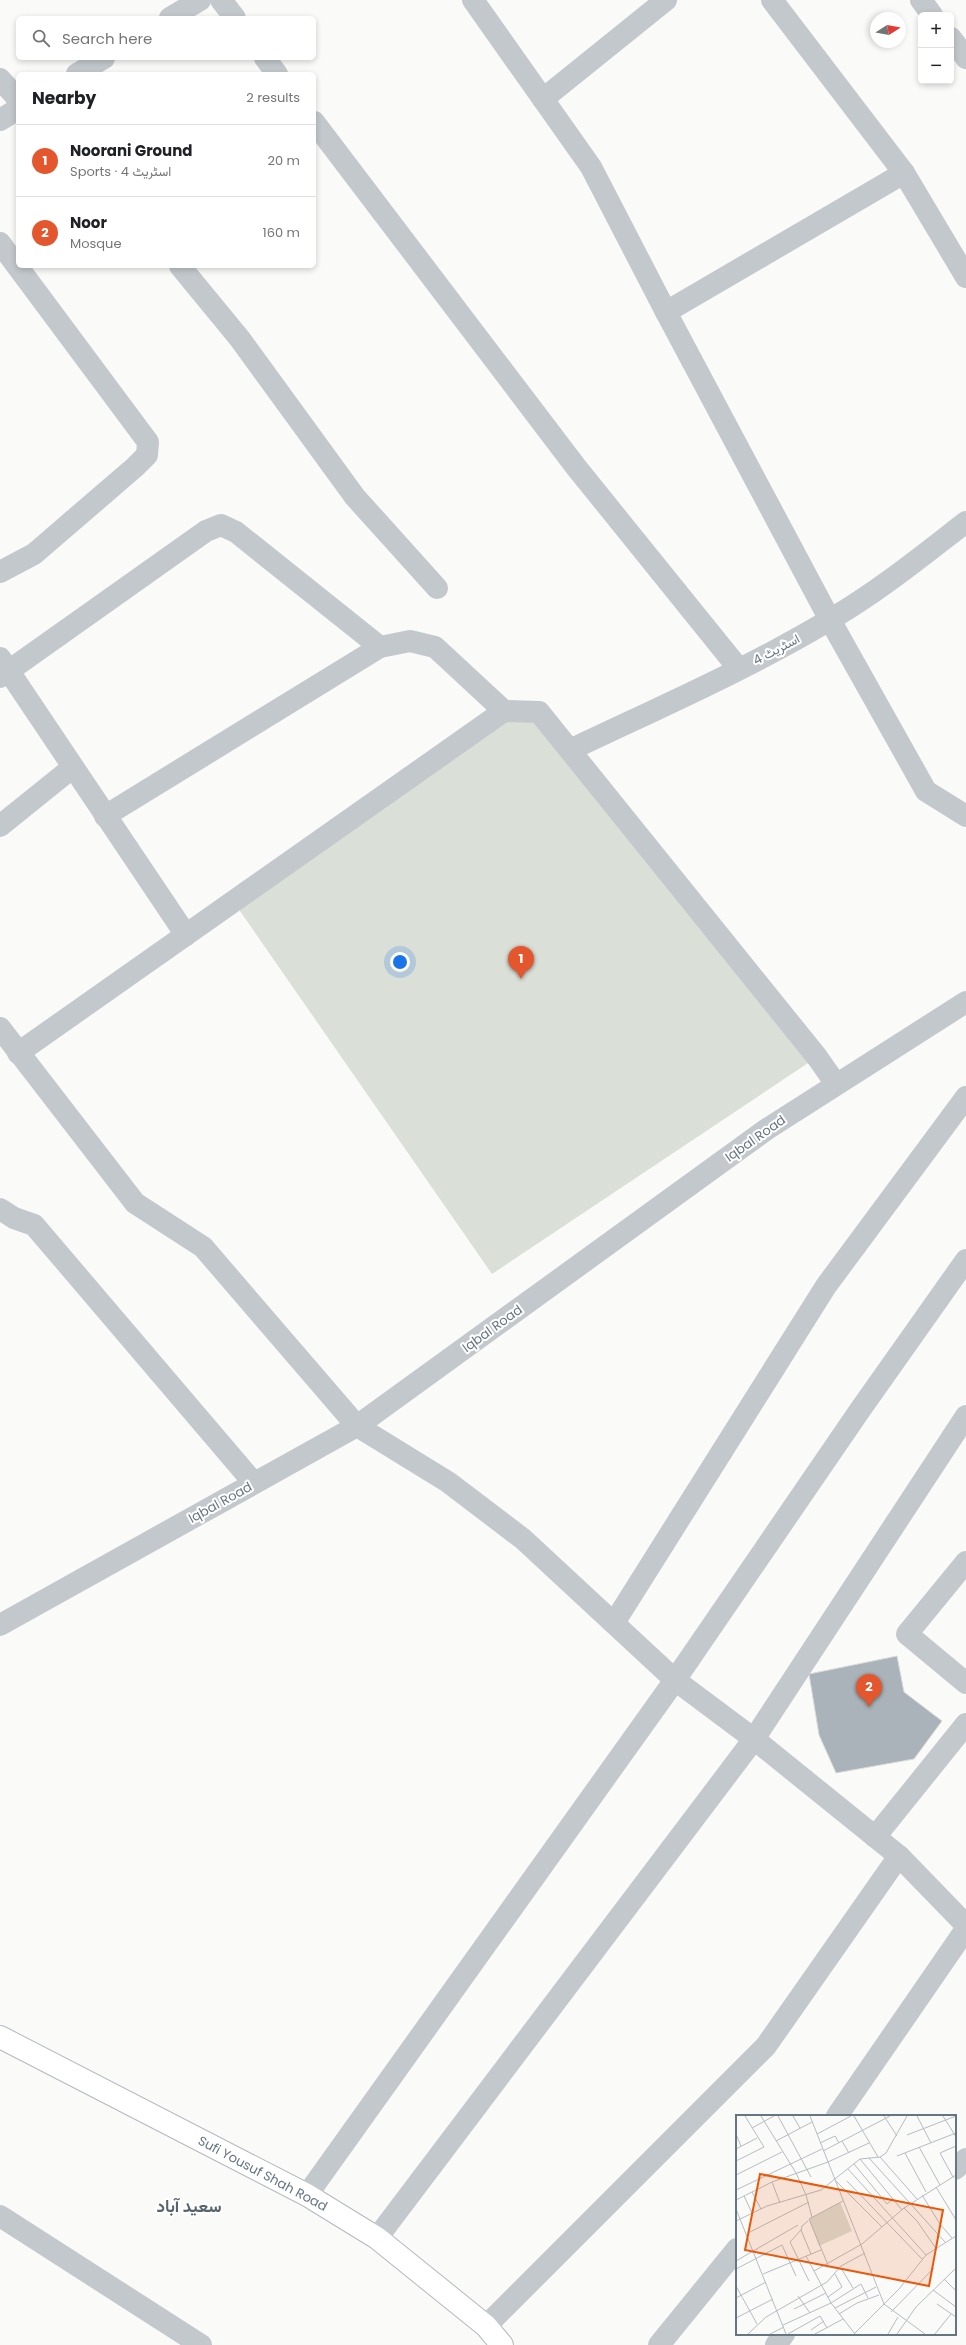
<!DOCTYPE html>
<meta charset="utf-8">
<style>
:root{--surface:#fff;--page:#f6f6f6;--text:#202124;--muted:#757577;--line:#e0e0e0;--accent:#e4572e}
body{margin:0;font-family:Poppins,Vazirmatn,sans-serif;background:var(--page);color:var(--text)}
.controls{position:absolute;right:12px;top:12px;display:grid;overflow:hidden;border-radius:6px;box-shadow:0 2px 6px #0003}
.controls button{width:36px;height:36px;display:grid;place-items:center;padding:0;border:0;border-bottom:1px solid var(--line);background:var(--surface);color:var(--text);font:20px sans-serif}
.compass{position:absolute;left:870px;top:12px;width:36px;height:36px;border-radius:50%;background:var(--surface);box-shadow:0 2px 6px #0003;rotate:79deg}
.you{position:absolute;left:400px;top:962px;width:14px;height:14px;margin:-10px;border:3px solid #fff;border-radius:50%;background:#1a73e8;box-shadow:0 0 0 6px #1a73e833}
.badge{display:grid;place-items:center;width:26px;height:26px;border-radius:50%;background:var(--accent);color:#fff;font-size:13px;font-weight:700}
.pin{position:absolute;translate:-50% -33px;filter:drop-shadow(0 1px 2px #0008)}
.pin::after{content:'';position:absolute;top:21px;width:14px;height:12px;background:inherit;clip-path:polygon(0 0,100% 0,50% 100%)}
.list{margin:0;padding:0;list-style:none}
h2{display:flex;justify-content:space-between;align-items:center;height:52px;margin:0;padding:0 16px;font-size:17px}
h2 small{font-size:13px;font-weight:400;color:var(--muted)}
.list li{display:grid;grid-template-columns:26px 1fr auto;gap:12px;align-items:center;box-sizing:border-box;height:72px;padding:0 16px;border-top:1px solid var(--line)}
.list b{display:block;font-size:15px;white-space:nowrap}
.list p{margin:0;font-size:13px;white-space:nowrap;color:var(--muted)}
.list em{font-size:13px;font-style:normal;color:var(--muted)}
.icon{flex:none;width:22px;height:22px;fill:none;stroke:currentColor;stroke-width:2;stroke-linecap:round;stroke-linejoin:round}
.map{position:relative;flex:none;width:966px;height:2345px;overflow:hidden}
.search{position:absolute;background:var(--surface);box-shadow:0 2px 6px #0003;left:16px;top:16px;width:300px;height:44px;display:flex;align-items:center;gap:10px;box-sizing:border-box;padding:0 14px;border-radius:6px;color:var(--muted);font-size:15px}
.panel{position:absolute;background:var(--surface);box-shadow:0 2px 6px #0003;left:16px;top:72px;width:300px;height:196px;border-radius:6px}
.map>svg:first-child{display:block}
</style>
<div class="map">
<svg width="966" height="2345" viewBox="0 0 966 2345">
<rect width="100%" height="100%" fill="#fafaf8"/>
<!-- green -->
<polygon fill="#dadfd7" points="504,711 539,712 817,1057 492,1274 233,901"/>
<!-- building -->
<polygon fill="#aab3b9" stroke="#dcdcda" points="897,1656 904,1692 942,1721 914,1759 836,1773 819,1735 809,1674"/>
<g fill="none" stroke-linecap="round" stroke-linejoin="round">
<defs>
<polyline id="secondary" points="0,2037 307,2195 377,2238 486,2326 502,2345"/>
</defs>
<!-- secondary casing -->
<use href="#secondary" stroke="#b3babf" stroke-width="24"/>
<!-- minor -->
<g stroke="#c3c8cc" stroke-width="22">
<polyline points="221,0 235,18"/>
<polyline points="473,0 591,167 666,312 830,620 926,791 966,816"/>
<polyline points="772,0 904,173 966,277"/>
<polyline points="921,0 932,15"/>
<polyline points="951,38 966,58"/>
<polyline points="265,58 277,74"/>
<polyline points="0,79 18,99"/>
<polyline points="543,99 666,0"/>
<polyline points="314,122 576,467 739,669"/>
<polyline points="0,243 148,442 147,455 135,467 34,554 0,572"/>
<polyline points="180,266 240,339 355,497 437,588"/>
<polyline points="666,312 904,173"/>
<polyline points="0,658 186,935"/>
<polyline points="0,677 206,531 221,525 236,532 380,647"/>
<path d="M570 750C658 708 748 669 831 619 879 591 922 556 966 522"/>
<polyline points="105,816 380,647 410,641 435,647 504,711"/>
<polyline points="0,826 72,768"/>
<polyline points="0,1028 135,1203 203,1247 357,1426 448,1482 523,1539 675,1680 754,1739 899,1856 966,1925"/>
<polyline points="18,1053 504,711 539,712 817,1057 836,1084"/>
<polyline points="0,1209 14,1218 34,1225 254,1483"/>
<polyline points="966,1562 907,1634 966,1683"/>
<polyline points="614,1623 826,1286 966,1097"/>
<polyline points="875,1837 966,1724"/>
<polyline points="837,2116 966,1929"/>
<polyline points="955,2169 966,2159"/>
<polyline points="307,2195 675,1680 860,1410 966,1260"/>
<polyline points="0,2216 201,2345"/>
<polyline points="377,2238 754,1739 966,1416"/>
<polyline points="486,2326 766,2046 899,1856"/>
<polyline points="659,2345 737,2249"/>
<polyline points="776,2345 784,2334"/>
</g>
<!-- tertiary -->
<g stroke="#c3c8cc" stroke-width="22">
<polyline points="170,18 200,0"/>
<polyline points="77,74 104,58"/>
<polyline points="0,120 18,109"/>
<polyline points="0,1625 357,1426 767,1129 966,1002"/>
</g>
<!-- secondary -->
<use href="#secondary" stroke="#fff" stroke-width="22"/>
</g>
<g text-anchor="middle" stroke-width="4" stroke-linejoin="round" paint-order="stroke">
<!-- street labels -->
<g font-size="13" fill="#657683" stroke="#fff">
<text transform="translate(776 649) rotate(-28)" y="5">اسٹریٹ 4</text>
<text transform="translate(755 1138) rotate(-35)" y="5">Iqbal Road</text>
<text transform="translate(492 1328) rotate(-36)" y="5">Iqbal Road</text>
<text transform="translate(220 1502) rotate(-29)" y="5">Iqbal Road</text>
<text transform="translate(263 2173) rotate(28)" y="5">Sufi Yousuf Shah Road</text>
</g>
<!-- district labels -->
<g font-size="17" font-weight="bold" fill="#57646e" stroke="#fff">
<text x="189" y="2212">سعید آباد</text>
</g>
</g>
<!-- overview -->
<g transform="translate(736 2115)">
<rect width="220" height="220" fill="#fafaf8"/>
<path d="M104 87 116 116 83 131 73 104Z" fill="#dadfd7"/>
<path fill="none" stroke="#b5bdc2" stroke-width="1" d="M25 1 60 58 70 80 76 102M42 1 75 62M57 1 64 13M74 1 148 189 189 219M118 1 142 42M148 1 161 21M181 1 195 28M207 1 220 22M16 13 38 1M0 19 5 31M81 19 115 1M171 20 220 1M40 26 76 7M106 26 113 38M84 28 99 21 103 28M183 32 204 70M0 34 21 23M87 36 154 1M169 38 190 77M161 41 220 18M144 42 181 84M133 43 209 127M124 44 166 95M0 46 28 32 9 1M118 49 151 89 157 84M112 54 190 140M0 60 46 37M217 62 204 38 220 31M100 66 146 112M111 66 186 144M36 67 44 88M200 72 220 105M0 75 86 34M16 77 25 94M186 80 204 109 216 123M8 81 16 98M0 85 36 67 92 47 133 28M168 93 181 106 199 132M0 94 50 219M0 106 31 91 85 75 124 44 144 42 150 38 171 1M72 106 66 111 65 115 75 139M65 115 54 127 73 166M12 118 73 87M70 141 95 188 119 219M0 146 62 110M92 150 73 104 107 86M105 153 117 173M0 154 46 130 60 161M78 156 126 129 168 93 220 60M27 159 85 135M208 164 220 176M0 171 21 209M197 175 220 192M62 181 74 198M92 182 106 172 99 159M0 183 30 167M201 189 220 202M99 193 140 172M58 194 90 178M155 197 198 153M103 199 121 188 143 180M0 203 37 184M47 210 95 188 125 169 132 183M75 215 88 206M12 219 30 202 91 167 105 151 129 138M34 219 48 212M52 219 84 201 91 213M79 219 107 204M118 219 163 174 190 140 220 121M152 219 162 202M161 219 180 192 220 153M199 219 215 199"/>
<path fill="#e8590c" fill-opacity="0.15" stroke="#e8590c" stroke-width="2" d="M24 59 207 95 193 171 9 135Z"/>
<rect width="220" height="220" fill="none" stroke="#657683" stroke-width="2"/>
</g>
</svg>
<div class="controls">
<button>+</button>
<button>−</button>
</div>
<svg class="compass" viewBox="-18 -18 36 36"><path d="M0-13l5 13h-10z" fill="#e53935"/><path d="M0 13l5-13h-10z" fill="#757577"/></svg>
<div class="you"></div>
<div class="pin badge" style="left:521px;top:979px">1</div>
<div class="pin badge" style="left:869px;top:1707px">2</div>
<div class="search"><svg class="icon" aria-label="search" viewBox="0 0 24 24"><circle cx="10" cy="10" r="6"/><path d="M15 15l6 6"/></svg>Search here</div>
<section class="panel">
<h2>Nearby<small>2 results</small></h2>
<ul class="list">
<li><span class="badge">1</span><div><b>Noorani Ground</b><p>Sports · اسٹریٹ 4</p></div><em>20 m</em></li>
<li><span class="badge">2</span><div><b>Noor</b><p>Mosque</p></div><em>160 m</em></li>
</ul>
</section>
</div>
